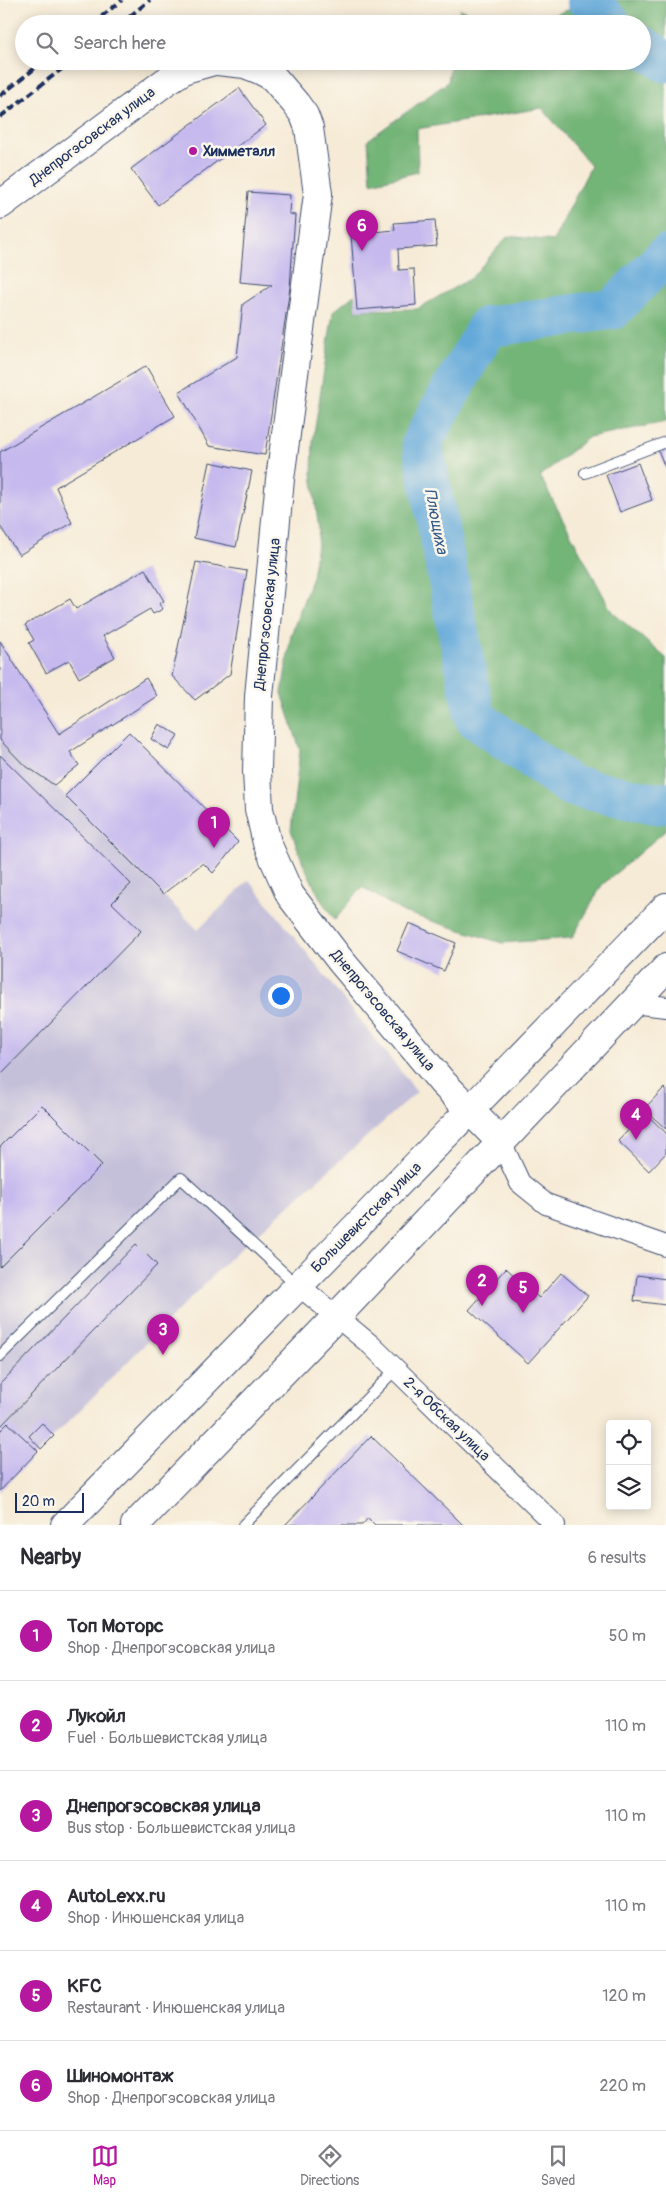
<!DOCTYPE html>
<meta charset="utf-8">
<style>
:root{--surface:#fff;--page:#f7f7f7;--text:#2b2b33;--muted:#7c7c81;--line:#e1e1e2;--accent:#b5179e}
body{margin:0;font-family:Pangolin,sans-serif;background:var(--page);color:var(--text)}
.controls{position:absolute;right:15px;bottom:15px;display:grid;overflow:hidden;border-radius:5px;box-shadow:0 2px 12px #0003}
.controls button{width:45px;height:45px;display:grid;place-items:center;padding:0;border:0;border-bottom:1px solid var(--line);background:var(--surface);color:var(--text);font:25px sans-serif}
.scale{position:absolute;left:15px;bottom:12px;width:69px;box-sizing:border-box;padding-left:5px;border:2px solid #1b2f5e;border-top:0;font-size:14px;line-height:18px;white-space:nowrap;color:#1b2f5e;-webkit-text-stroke:4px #fbf7ec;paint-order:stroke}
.you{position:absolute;left:280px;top:995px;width:18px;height:18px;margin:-12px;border:4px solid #fff;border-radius:50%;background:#1a73e8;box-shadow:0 0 0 8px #1a73e833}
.badge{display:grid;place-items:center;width:32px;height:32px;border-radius:50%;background:var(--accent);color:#fff;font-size:16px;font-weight:700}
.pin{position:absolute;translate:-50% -41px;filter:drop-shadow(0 1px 2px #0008)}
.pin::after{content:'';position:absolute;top:26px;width:18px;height:15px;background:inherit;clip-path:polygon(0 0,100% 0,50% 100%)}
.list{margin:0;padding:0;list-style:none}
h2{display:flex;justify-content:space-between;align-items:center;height:65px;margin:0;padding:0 20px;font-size:21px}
h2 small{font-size:16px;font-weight:400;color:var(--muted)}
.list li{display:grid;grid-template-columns:32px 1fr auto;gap:15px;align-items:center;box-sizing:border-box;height:90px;padding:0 20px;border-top:1px solid var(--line)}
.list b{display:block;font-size:19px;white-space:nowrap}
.list p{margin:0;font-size:16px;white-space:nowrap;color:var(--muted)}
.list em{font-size:16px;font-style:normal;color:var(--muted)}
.icon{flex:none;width:28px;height:28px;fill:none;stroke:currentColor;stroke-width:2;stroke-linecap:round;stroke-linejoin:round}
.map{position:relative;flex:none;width:666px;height:1525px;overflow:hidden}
.search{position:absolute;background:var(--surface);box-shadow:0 2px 12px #0003;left:15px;right:15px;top:15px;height:55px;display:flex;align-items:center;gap:12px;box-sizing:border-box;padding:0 18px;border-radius:28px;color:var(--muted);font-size:19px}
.sheet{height:605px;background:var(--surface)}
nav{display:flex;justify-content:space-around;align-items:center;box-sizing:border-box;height:70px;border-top:1px solid var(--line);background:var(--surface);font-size:14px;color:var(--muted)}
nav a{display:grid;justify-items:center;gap:2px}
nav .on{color:var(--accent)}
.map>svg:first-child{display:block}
</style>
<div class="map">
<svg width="666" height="1525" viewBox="0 0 666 1525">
<rect width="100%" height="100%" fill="#fbf7ec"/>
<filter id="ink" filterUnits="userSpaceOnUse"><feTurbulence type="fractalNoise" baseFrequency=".02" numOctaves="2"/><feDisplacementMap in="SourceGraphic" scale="10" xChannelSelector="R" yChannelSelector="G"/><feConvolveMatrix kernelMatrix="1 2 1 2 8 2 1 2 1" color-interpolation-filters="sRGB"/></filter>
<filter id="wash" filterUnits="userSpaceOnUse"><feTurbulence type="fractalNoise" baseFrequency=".0096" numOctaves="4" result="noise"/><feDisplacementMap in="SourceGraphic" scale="20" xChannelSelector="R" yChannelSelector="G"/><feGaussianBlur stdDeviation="1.12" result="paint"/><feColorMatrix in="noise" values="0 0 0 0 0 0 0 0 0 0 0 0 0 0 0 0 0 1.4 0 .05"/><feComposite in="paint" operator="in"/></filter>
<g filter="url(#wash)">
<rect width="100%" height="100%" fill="#f6ebd7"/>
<!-- industrial -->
<polygon fill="#c5c0da" points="0,740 23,764 54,785 198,930 249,880 417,1092 231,1257 0,1491"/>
<!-- forest -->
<g fill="#73b477" stroke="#47726a">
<path d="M610 0H666V422L589 437 540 476 612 612 666 658V830L602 885 572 938 502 943 403 912 362 887 335 920 321 900 303 863 291 830 300 750 282 693 291 635 312 577 319 531 312 473 313 441 333 312 354 295 356 310 417 309 471 278 508 236 553 241 591 166 542 108 417 129 418 172 371 183 368 140 448 82 451 61H642V24H542C561 7 580 8 604 6Z"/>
<polygon points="460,9 502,24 458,24"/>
</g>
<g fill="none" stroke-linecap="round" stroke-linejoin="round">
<!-- river -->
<g stroke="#63a9d9" stroke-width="41">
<polyline points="587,0 611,24"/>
<polyline points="642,46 666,62"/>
<polyline points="666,255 613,309 487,327 422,442 475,718 571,786 658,804 666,802"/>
</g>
</g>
<g id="blocks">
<!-- building -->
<g fill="#c6b9ee">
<polygon points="239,88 266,125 158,205 131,169"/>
<polygon points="248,192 290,195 289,214 295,215 290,287 265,455 209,446 179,392 237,357 243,304 272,285 240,282"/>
<polygon points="435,220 437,246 398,249 399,270 414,269 416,305 357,310 351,234 395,230 394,223"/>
<polygon points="146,366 175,416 56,487 72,523 19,555 0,526 0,452"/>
<polygon points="666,447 666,470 658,450"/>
<polygon points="210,462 252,471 236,547 194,538"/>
<polygon points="638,463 652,500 620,512 606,475"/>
<polygon points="196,562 247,571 230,674 195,700 172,676"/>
<polygon points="145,569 164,601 159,604 163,609 153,614 150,609 103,636 115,657 79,678 69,660 46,673 29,643 34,640 25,625 70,599 76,609"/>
<polygon points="0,641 59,734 146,678 157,696 70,752 79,765 54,785 23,764 0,740"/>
<polygon points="159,724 178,735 169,750 151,739"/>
<polygon points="129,732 238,842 213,873 203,863 163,894 65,796"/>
<polygon points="0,755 131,884 112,903 141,931 0,1075"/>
<polygon points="409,923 456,943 444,971 397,951"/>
<polygon points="664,1088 666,1090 666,1129 644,1109"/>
<polygon points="42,1105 102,1165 0,1267 0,1147"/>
<polygon points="645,1113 666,1133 666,1153 649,1171 618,1141"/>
<polygon points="136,1244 157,1265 0,1427 0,1384"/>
<polygon points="506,1268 539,1298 561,1273 588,1296 528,1363 469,1310"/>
<polygon points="637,1275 666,1279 666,1305 634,1301"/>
<polygon points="8,1423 38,1451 0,1491 0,1431"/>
<polygon points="42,1423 54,1436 41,1449 29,1436"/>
<polygon points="371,1436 457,1519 463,1525 375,1525 368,1518 362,1525 285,1525"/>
</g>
</g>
</g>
<g filter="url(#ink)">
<use href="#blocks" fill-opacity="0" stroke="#3c4b70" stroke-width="1"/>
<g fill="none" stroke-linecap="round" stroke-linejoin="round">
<defs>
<g id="lane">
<polyline points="585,473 666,442"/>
<polyline points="0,1356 181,1178 297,1285"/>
<polyline points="243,1525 396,1369"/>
</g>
<g id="street">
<polyline points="632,1003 666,1007"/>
<polyline points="501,1142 520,1183 546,1204 666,1246"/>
<polyline points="298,1285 371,1345 555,1525"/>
</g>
<g id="secondary">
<polyline points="217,61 245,64 260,70 273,77 296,104 304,115 309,128 318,194 280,479 259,696 257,771 259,809 267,843 290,895 340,960 443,1083 501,1142"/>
<polyline points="0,205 165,82 185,69 214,61"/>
</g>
<g id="highway">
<path d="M65 1525C265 1319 467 1115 666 907"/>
<polyline points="135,1525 337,1316 666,968"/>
</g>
</defs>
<!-- lane casing -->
<use href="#lane" stroke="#3c4b70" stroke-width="12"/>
<!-- street casing -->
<use href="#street" stroke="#3c4b70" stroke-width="22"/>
<!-- secondary casing -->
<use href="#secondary" stroke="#3c4b70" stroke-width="30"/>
<!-- highway casing -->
<use href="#highway" stroke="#3c4b70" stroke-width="30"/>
<!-- lane -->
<use href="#lane" stroke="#fff" stroke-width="10"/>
<!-- street -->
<use href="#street" stroke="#fff" stroke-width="20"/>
<!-- secondary -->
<use href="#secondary" stroke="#fff" stroke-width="28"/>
<!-- highway -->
<use href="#highway" stroke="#fff" stroke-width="28"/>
<!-- rail -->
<g stroke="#1b2f5e" stroke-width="4" stroke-dasharray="8 4" stroke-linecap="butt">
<polyline points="92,24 122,0"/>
<polyline points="120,24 150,0"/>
<polyline points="0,96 44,61"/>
<polyline points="0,117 72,61"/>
</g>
</g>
</g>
<!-- markers -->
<circle fill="#b5179e" stroke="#fbf7ec" stroke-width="2" cx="193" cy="151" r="5"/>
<g text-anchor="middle" stroke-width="5" stroke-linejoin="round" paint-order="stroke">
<!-- street labels -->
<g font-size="15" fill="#1b2f5e" stroke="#fbf7ec">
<text transform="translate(92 136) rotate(-37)" y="5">Днепрогэсовская улица</text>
<text transform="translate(267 614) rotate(-84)" y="5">Днепрогэсовская улица</text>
<text transform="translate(383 1010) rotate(50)" y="5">Днепрогэсовская улица</text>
<text transform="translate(366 1217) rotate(-45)" y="5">Большевистская улица</text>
<text transform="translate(447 1419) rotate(44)" y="5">2-я Обская улица</text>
</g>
<!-- poi labels -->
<g font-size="15" font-weight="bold" fill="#1b2f5e" stroke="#fbf7ec" text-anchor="start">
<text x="203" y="156">Химметалл</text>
</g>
<!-- water labels -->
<g font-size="16" font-style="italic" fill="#345a89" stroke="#fbf7ec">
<text transform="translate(437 521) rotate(79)" y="6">Плющиха</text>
</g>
</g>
</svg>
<div class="controls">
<button><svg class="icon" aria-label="locate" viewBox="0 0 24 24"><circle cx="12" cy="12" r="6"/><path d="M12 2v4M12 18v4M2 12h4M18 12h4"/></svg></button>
<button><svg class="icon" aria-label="layers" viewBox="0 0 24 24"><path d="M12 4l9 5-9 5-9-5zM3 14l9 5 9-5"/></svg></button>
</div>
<div class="scale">20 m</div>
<div class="you"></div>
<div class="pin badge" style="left:214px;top:848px">1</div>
<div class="pin badge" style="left:482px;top:1306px">2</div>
<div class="pin badge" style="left:163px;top:1355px">3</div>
<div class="pin badge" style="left:636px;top:1140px">4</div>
<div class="pin badge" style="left:523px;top:1313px">5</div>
<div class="pin badge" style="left:362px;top:251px">6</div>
<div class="search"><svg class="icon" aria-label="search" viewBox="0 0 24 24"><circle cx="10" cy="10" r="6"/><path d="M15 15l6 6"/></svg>Search here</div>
</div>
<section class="sheet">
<h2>Nearby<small>6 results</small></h2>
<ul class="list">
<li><span class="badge">1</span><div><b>Топ Моторс</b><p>Shop · Днепрогэсовская улица</p></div><em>50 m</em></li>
<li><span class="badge">2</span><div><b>Лукойл</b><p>Fuel · Большевистская улица</p></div><em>110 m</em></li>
<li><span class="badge">3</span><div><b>Днепрогэсовская улица</b><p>Bus stop · Большевистская улица</p></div><em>110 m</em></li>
<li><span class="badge">4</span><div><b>AutoLexx.ru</b><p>Shop · Инюшенская улица</p></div><em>110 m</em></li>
<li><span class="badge">5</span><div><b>KFC</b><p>Restaurant · Инюшенская улица</p></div><em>120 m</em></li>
<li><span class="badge">6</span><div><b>Шиномонтаж</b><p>Shop · Днепрогэсовская улица</p></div><em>220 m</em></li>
</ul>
</section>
<nav>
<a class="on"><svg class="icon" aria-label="map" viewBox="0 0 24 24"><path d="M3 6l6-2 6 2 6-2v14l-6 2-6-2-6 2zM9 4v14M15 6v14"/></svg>Map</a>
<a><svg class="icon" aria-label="directions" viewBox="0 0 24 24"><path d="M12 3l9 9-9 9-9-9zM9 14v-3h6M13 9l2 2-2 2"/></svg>Directions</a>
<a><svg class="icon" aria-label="saved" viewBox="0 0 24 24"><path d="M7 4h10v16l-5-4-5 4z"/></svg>Saved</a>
</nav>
